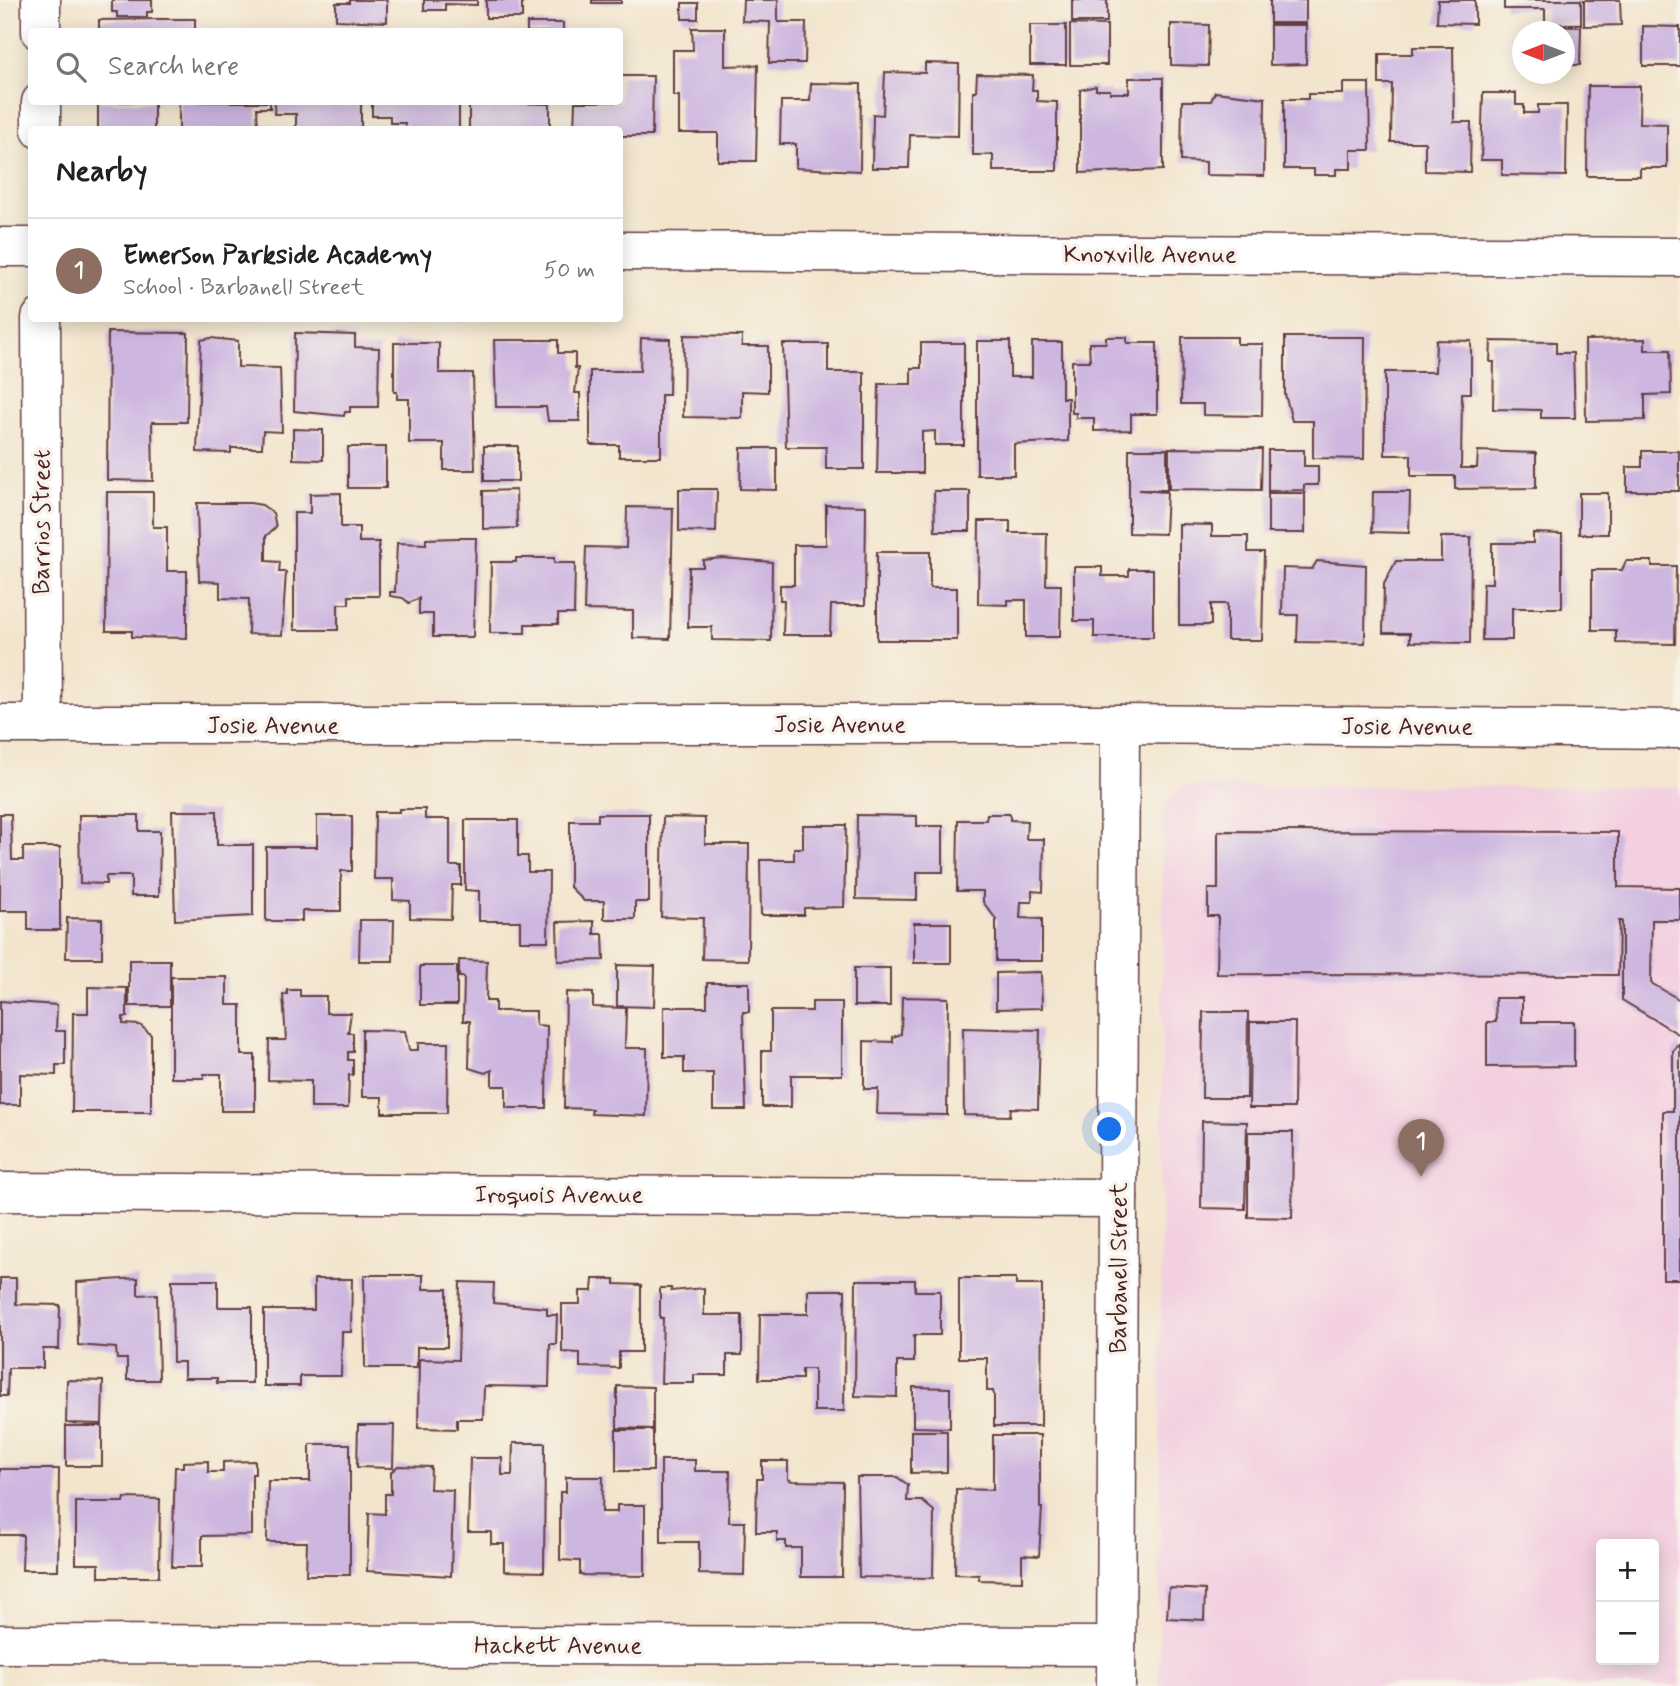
<!DOCTYPE html>
<meta charset="utf-8">
<style>
:root{--surface:#fff;--page:#f6f6f6;--text:#202124;--muted:#757577;--line:#e0e0e0;--accent:#c8321e}
body{margin:0;font-family:Mynerve,sans-serif;background:var(--page);color:var(--text)}
.controls{position:absolute;right:21px;bottom:21px;display:grid;overflow:hidden;border-radius:7px;box-shadow:0 4px 18px #0003}
.controls button{width:63px;height:63px;display:grid;place-items:center;padding:0;border:0;border-bottom:2px solid var(--line);background:var(--surface);color:var(--text);font:35px sans-serif}
.compass{position:absolute;left:1512px;top:21px;width:63px;height:63px;border-radius:50%;background:var(--surface);box-shadow:0 4px 18px #0003;rotate:270deg}
.you{position:absolute;left:1110px;top:1130px;width:24px;height:24px;margin:-18px;border:5px solid #fff;border-radius:50%;background:#1a73e8;box-shadow:0 0 0 10px #1a73e833}
.badge{display:grid;place-items:center;width:46px;height:46px;border-radius:50%;background:var(--accent);color:#fff;font-size:23px;font-weight:700}
.pin{position:absolute;translate:-50% -58px;filter:drop-shadow(0 2px 4px #0008)}
.pin::after{content:'';position:absolute;top:37px;width:24px;height:21px;background:inherit;clip-path:polygon(0 0,100% 0,50% 100%)}
.list{margin:0;padding:0;list-style:none}
h2{display:flex;justify-content:space-between;align-items:center;height:91px;margin:0;padding:0 28px;font-size:30px}
h2 small{font-size:23px;font-weight:400;color:var(--muted)}
.list li{display:grid;grid-template-columns:46px 1fr auto;gap:21px;align-items:center;box-sizing:border-box;height:105px;padding:0 28px;border-top:2px solid var(--line)}
.list b{display:block;font-size:26px;white-space:nowrap}
.list p{margin:0;font-size:23px;white-space:nowrap;color:var(--muted)}
.list em{font-size:23px;font-style:normal;color:var(--muted)}
.icon{flex:none;width:38px;height:38px;fill:none;stroke:currentColor;stroke-width:2;stroke-linecap:round;stroke-linejoin:round}
.map{position:relative;flex:none;width:1680px;height:1686px;overflow:hidden}
.search{position:absolute;background:var(--surface);box-shadow:0 4px 18px #0003;left:28px;top:28px;width:595px;height:77px;display:flex;align-items:center;gap:18px;box-sizing:border-box;padding:0 24px;border-radius:7px;color:var(--muted);font-size:26px}
.panel{position:absolute;background:var(--surface);box-shadow:0 4px 18px #0003;left:28px;top:126px;width:595px;height:196px;border-radius:7px}
.map>svg:first-child{display:block}
</style>
<div class="map">
<svg width="1680" height="1686" viewBox="0 0 1680 1686">
<rect width="100%" height="100%" fill="#f7f3e8"/>
<filter id="ink" filterUnits="userSpaceOnUse"><feTurbulence type="fractalNoise" baseFrequency=".0143" numOctaves="2"/><feDisplacementMap in="SourceGraphic" scale="14" xChannelSelector="R" yChannelSelector="G"/><feConvolveMatrix kernelMatrix="1 2 1 2 8 2 1 2 1" color-interpolation-filters="sRGB"/></filter>
<filter id="wash" filterUnits="userSpaceOnUse"><feTurbulence type="fractalNoise" baseFrequency=".00686" numOctaves="4" result="noise"/><feDisplacementMap in="SourceGraphic" scale="28" xChannelSelector="R" yChannelSelector="G"/><feGaussianBlur stdDeviation="1.57" result="paint"/><feColorMatrix in="noise" values="0 0 0 0 0 0 0 0 0 0 0 0 0 0 0 0 0 1.4 0 .05"/><feComposite in="paint" operator="in"/></filter>
<g filter="url(#wash)">
<rect width="100%" height="100%" fill="#f3e5cd"/>
<!-- built -->
<path fill="#f3cfe0" fill-rule="evenodd" d="M1184 786 1680 787V1686H1159L1163 810 1170 795ZM1601 1544H1654V1660H1601Z"/>
<g id="blocks">
<!-- building -->
<g fill="#cdb6e0">
<polygon points="112,0 152,0 152,12 147,12 147,17 117,17 117,12 112,12"/>
<polygon points="350,0 387,0 387,22 336,20 336,3 350,3"/>
<polygon points="424,0 477,0 477,5 445,4 445,10 424,10"/>
<rect x="486" y="0" width="36" height="18"/>
<rect x="592" y="0" width="29" height="3"/>
<polygon points="743,0 778,0 778,22 806,22 805,63 769,63 770,22 742,21"/>
<rect x="1072" y="0" width="35" height="22"/>
<rect x="1270" y="0" width="36" height="23"/>
<polygon points="1438,0 1475,0 1475,24 1437,23"/>
<polygon points="1504,0 1581,0 1581,24 1545,24 1545,9 1504,9"/>
<polygon points="1584,0 1620,0 1621,25 1584,26"/>
<rect x="682" y="3" width="16" height="16"/>
<polygon points="159,19 195,19 195,32 99,32 99,20"/>
<rect x="527" y="23" width="36" height="9"/>
<polygon points="1070,24 1107,25 1107,65 1070,65"/>
<polygon points="1171,24 1209,25 1208,66 1171,65"/>
<rect x="1030" y="25" width="36" height="40"/>
<polygon points="1270,25 1306,25 1306,64 1270,65"/>
<polygon points="1545,26 1581,27 1580,65 1564,65 1564,32 1545,32"/>
<polygon points="1643,26 1680,27 1680,66 1643,66"/>
<polygon points="692,28 725,28 725,66 758,65 756,161 718,161 718,133 679,133 679,96 673,96 673,50 693,50"/>
<polygon points="1413,47 1453,47 1454,122 1471,122 1470,172 1425,171 1425,142 1391,142 1392,84 1379,84 1379,54 1413,54"/>
<polygon points="925,63 959,64 958,136 910,135 909,168 872,168 873,114 883,115 885,72 925,73"/>
<polygon points="977,74 1033,75 1032,90 1037,90 1037,101 1057,102 1057,171 993,171 993,155 973,155 973,91 976,91"/>
<polygon points="620,76 653,76 652,136 620,136 620,130 574,130 575,102 620,102"/>
<polygon points="1129,78 1163,78 1163,170 1080,173 1080,90 1096,86 1096,90 1110,90 1110,93 1129,93"/>
<polygon points="811,83 861,84 860,171 796,168 796,144 780,144 781,101 810,101"/>
<polygon points="1343,83 1369,83 1370,150 1351,150 1351,169 1336,169 1336,175 1314,175 1314,169 1284,169 1284,99 1308,99 1308,94 1343,94"/>
<polygon points="1588,86 1640,86 1639,123 1667,124 1667,168 1640,168 1640,176 1587,176"/>
<polygon points="1215,92 1265,98 1264,176 1206,175 1206,162 1181,161 1182,101 1211,101"/>
<polygon points="1483,93 1516,93 1516,105 1524,105 1524,113 1538,113 1538,105 1567,105 1566,176 1502,175 1502,160 1481,160"/>
<rect x="98" y="102" width="56" height="28"/>
<polygon points="179,102 270,102 270,108 257,108 258,130 179,130"/>
<polygon points="275,102 361,102 361,130 296,130 296,114 274,114"/>
<polygon points="372,102 459,102 459,130 405,130 405,123 390,123 390,116 372,116"/>
<polygon points="469,102 550,104 550,130 469,130"/>
<polygon points="108,332 188,333 187,422 152,422 153,481 107,480"/>
<polygon points="295,333 355,335 355,347 379,348 378,407 350,407 350,412 345,412 344,416 294,411"/>
<polygon points="684,335 742,336 742,346 768,346 768,392 742,391 742,418 683,417"/>
<polygon points="1106,337 1127,337 1127,343 1157,343 1157,414 1131,414 1131,430 1094,431 1094,418 1076,418 1076,413 1072,413 1072,361 1090,361 1089,343 1106,343"/>
<polygon points="1182,337 1237,337 1237,344 1263,344 1262,416 1203,415 1203,404 1181,404"/>
<polygon points="1285,337 1365,337 1364,459 1313,458 1313,421 1292,421 1285,394"/>
<polygon points="211,338 238,341 238,367 280,368 282,432 263,431 262,448 231,448 231,453 197,452 201,340"/>
<polygon points="641,338 670,339 669,395 661,395 661,457 619,457 619,445 590,445 590,371 640,371"/>
<polygon points="1645,339 1645,350 1670,350 1671,394 1645,395 1645,420 1586,421 1585,340"/>
<polygon points="494,340 558,340 558,353 575,353 575,368 578,368 575,393 580,393 580,421 548,421 546,407 496,407"/>
<polygon points="1436,340 1471,341 1471,393 1462,393 1461,468 1477,468 1478,451 1536,453 1536,488 1455,489 1455,476 1411,476 1411,455 1385,455 1385,372 1435,372"/>
<polygon points="977,341 1010,341 1010,377 1032,377 1032,342 1062,342 1062,398 1068,398 1068,441 1014,444 1014,475 977,475"/>
<polygon points="1491,341 1556,342 1556,353 1573,353 1575,418 1541,418 1541,410 1493,409 1494,362 1490,362"/>
<polygon points="394,343 439,343 439,373 473,373 475,470 444,470 444,443 409,443 409,399 397,399 397,392 394,392"/>
<polygon points="921,343 964,343 964,445 935,445 935,431 922,432 922,473 877,473 879,384 911,384 911,368 921,368"/>
<polygon points="783,344 828,344 828,372 864,372 864,469 826,469 826,447 786,447"/>
<polygon points="293,429 323,430 323,460 293,459"/>
<rect x="484" y="446" width="34" height="35"/>
<rect x="348" y="447" width="38" height="41"/>
<polygon points="741,448 777,448 777,490 740,489"/>
<polygon points="1169,448 1262,449 1261,490 1169,489"/>
<polygon points="1129,449 1167,449 1167,490 1139,490 1167,492 1165,534 1129,533"/>
<polygon points="1268,450 1304,450 1304,466 1318,466 1318,485 1304,485 1304,490 1268,491"/>
<polygon points="1642,451 1679,451 1679,491 1627,491 1627,467 1642,467"/>
<polygon points="679,489 717,489 716,532 679,531"/>
<polygon points="516,490 517,528 483,529 483,491"/>
<polygon points="934,491 970,491 970,531 935,531"/>
<polygon points="107,492 153,492 153,527 167,527 167,571 187,571 187,638 132,637 132,631 106,631"/>
<polygon points="1373,492 1410,492 1409,533 1372,532"/>
<polygon points="341,493 341,527 359,527 359,542 379,542 379,596 349,596 349,604 338,604 338,630 294,630 294,513 310,513 310,494"/>
<rect x="1268" y="493" width="37" height="40"/>
<rect x="1579" y="493" width="29" height="41"/>
<polygon points="197,503 250,503 262,505 273,513 276,527 266,536 266,561 280,562 279,572 286,572 282,635 248,634 249,599 220,598 220,582 199,581"/>
<polygon points="826,505 866,506 865,605 831,605 830,635 783,635 784,600 780,600 780,585 794,585 794,545 826,545"/>
<polygon points="627,507 673,508 670,639 633,638 633,611 584,610 586,547 626,548"/>
<polygon points="979,521 1010,521 1010,533 1047,533 1046,585 1061,585 1060,637 1026,637 1026,600 1008,600 1008,605 978,604"/>
<polygon points="1179,524 1212,525 1212,536 1248,536 1248,552 1264,552 1262,640 1227,640 1227,604 1211,604 1211,625 1179,625"/>
<polygon points="1533,533 1562,534 1562,608 1512,608 1512,640 1482,640 1483,583 1492,583 1492,543 1533,543"/>
<polygon points="1441,537 1471,537 1470,643 1410,642 1410,633 1383,633 1384,584 1396,561 1441,561"/>
<polygon points="457,538 476,538 473,637 433,637 433,614 419,614 419,598 409,603 403,598 390,596 390,592 395,592 397,543 426,544 426,539"/>
<polygon points="877,552 930,552 930,588 957,588 957,640 877,640"/>
<polygon points="516,558 554,558 554,563 575,563 574,614 558,614 558,624 525,624 525,633 490,633 491,562 516,562"/>
<polygon points="722,558 772,562 771,641 712,640 712,627 688,627 689,567 703,567 703,560"/>
<polygon points="1317,561 1366,565 1365,643 1297,642 1298,615 1282,615 1283,568 1312,569"/>
<polygon points="1626,561 1652,561 1652,566 1676,566 1675,644 1616,643 1616,630 1592,630 1592,570 1622,570"/>
<polygon points="1074,567 1102,567 1102,576 1129,576 1129,569 1153,569 1153,637 1094,637 1094,621 1074,621"/>
<polygon points="399,809 425,809 425,819 450,819 450,866 461,866 461,885 452,885 451,919 410,918 410,901 393,900 393,879 374,879 375,812 399,812"/>
<polygon points="172,811 217,811 217,845 253,845 253,916 175,920"/>
<polygon points="0,814 11,814 12,860 23,860 23,847 60,847 60,930 28,930 28,911 0,911"/>
<polygon points="598,814 649,814 649,902 635,902 635,919 604,919 604,901 584,901 570,887 570,821 598,821"/>
<polygon points="987,814 1010,814 1010,820 1027,821 1026,839 1044,839 1043,892 1032,891 1032,902 1021,902 1020,918 1042,919 1042,961 996,961 996,919 983,902 983,891 957,891 958,820 986,820"/>
<polygon points="79,815 139,815 139,831 160,831 159,896 131,896 131,876 106,876 106,884 80,883"/>
<polygon points="857,815 917,816 917,826 943,826 943,872 917,872 917,900 856,899"/>
<polygon points="317,816 352,816 352,871 341,871 341,911 302,911 302,921 266,921 266,847 317,847"/>
<polygon points="663,817 705,818 705,844 749,844 748,960 702,959 703,918 661,917"/>
<polygon points="465,820 518,820 518,856 528,856 528,872 549,872 548,941 520,941 520,921 479,921 479,891 465,890"/>
<polygon points="803,825 846,825 844,907 804,908 804,915 761,915 760,860 794,860 794,848 803,848"/>
<polygon points="1218,831 1618,832 1618,887 1680,888 1680,920 1652,920 1651,983 1680,1000 1680,1035 1622,1000 1622,921 1619,921 1618,975 1217,974 1218,916 1208,916 1208,889 1218,889"/>
<polygon points="67,918 102,919 102,958 66,958"/>
<polygon points="360,920 394,920 393,961 359,961"/>
<polygon points="594,921 594,934 603,934 604,960 558,961 557,922"/>
<rect x="914" y="923" width="37" height="40"/>
<rect x="129" y="960" width="41" height="46"/>
<polygon points="459,960 487,961 486,1001 495,1001 495,1011 536,1011 536,1025 547,1026 546,1108 506,1108 506,1086 492,1086 492,1070 485,1073 469,1068 470,1021 463,1021 464,977 459,977"/>
<polygon points="617,965 655,966 654,1007 617,1006"/>
<rect x="420" y="966" width="37" height="39"/>
<rect x="854" y="968" width="36" height="38"/>
<polygon points="1041,972 1042,1008 996,1009 996,973"/>
<polygon points="171,977 227,977 227,1005 241,1005 241,1055 255,1055 255,1111 221,1111 221,1074 204,1074 204,1078 171,1078"/>
<polygon points="707,983 749,983 749,1012 743,1012 746,1110 713,1110 713,1073 684,1073 684,1057 664,1057 664,1007 707,1007"/>
<polygon points="88,987 127,988 127,1017 123,1017 123,1024 140,1025 151,1035 151,1112 72,1112 73,1013 88,1013"/>
<polygon points="287,990 300,990 300,996 326,996 326,1013 351,1013 348,1033 353,1033 353,1052 348,1052 348,1060 353,1060 353,1075 349,1075 348,1108 311,1108 311,1081 268,1080 269,1040 286,1040 283,995 287,995"/>
<polygon points="566,992 593,993 593,1007 626,1008 625,1048 647,1048 646,1116 591,1114 592,1109 564,1108"/>
<polygon points="902,997 948,998 947,1115 877,1114 878,1089 864,1089 864,1041 893,1042 893,1037 901,1034"/>
<polygon points="1495,998 1522,998 1522,1022 1574,1022 1574,1066 1487,1067 1487,1022 1496,1022"/>
<polygon points="0,1001 57,1005 56,1031 65,1031 65,1065 56,1065 56,1075 20,1074 20,1105 0,1105"/>
<polygon points="812,1002 842,1002 842,1075 791,1075 791,1107 762,1107 762,1051 771,1051 771,1011 812,1011"/>
<polygon points="1203,1012 1248,1012 1247,1098 1202,1098"/>
<polygon points="1250,1022 1295,1022 1294,1108 1249,1108"/>
<polygon points="963,1028 1040,1030 1038,1109 1011,1108 1010,1116 964,1115"/>
<polygon points="362,1030 405,1031 409,1050 418,1050 418,1043 448,1043 447,1113 382,1113 382,1097 362,1097"/>
<polygon points="1680,1044 1680,1279 1663,1279 1663,1111 1673,1111 1673,1051"/>
<polygon points="1202,1121 1247,1122 1245,1209 1201,1208"/>
<polygon points="1248,1132 1293,1132 1292,1218 1248,1217"/>
<polygon points="364,1275 423,1275 423,1289 447,1289 447,1347 417,1347 417,1368 365,1368"/>
<polygon points="0,1278 16,1278 16,1304 60,1305 59,1349 43,1349 43,1368 8,1368 7,1396 0,1396"/>
<polygon points="138,1278 138,1295 157,1294 159,1380 127,1380 127,1359 117,1359 116,1348 78,1345 77,1282"/>
<polygon points="959,1278 1016,1278 1016,1285 1042,1285 1041,1426 994,1426 994,1395 993,1391 987,1391 987,1358 959,1358"/>
<polygon points="314,1279 352,1279 351,1332 342,1332 341,1376 300,1376 300,1386 264,1386 264,1310 314,1310"/>
<polygon points="593,1279 615,1279 615,1284 641,1285 641,1352 619,1352 619,1368 580,1367 580,1353 562,1352 562,1304 580,1304 580,1291 592,1291"/>
<polygon points="172,1280 218,1280 218,1307 252,1307 252,1383 217,1383 217,1378 184,1378 184,1362 173,1362"/>
<polygon points="856,1280 915,1280 915,1291 940,1291 940,1335 914,1335 914,1362 897,1362 897,1397 855,1396"/>
<polygon points="460,1282 494,1283 493,1303 547,1308 547,1315 557,1315 556,1344 550,1344 549,1387 484,1386 483,1419 457,1419 457,1429 418,1428 419,1359 458,1360"/>
<polygon points="660,1288 671,1288 671,1291 704,1288 704,1315 742,1315 742,1355 727,1355 727,1375 694,1375 694,1383 661,1383 663,1318 660,1318"/>
<polygon points="808,1290 845,1290 844,1411 814,1411 814,1369 802,1369 802,1379 759,1379 760,1314 808,1314"/>
<polygon points="67,1380 103,1381 102,1424 66,1423"/>
<polygon points="617,1386 653,1387 653,1429 617,1428"/>
<polygon points="913,1387 950,1388 950,1428 913,1427"/>
<polygon points="358,1425 394,1425 393,1468 357,1467"/>
<rect x="66" y="1426" width="36" height="40"/>
<rect x="616" y="1430" width="37" height="41"/>
<polygon points="911,1431 947,1431 947,1472 911,1473"/>
<polygon points="993,1435 1040,1435 1040,1508 1042,1508 1039,1556 1022,1555 1022,1581 979,1580 979,1575 955,1574 956,1489 993,1490"/>
<polygon points="513,1443 545,1443 544,1572 504,1571 504,1544 491,1544 491,1532 468,1532 470,1458 502,1458 502,1475 512,1475"/>
<polygon points="310,1444 350,1444 350,1575 306,1575 307,1542 267,1542 268,1481 310,1481"/>
<polygon points="661,1460 695,1460 695,1471 730,1471 729,1522 745,1522 744,1575 699,1574 699,1542 661,1542"/>
<polygon points="208,1461 208,1472 223,1472 223,1462 255,1461 255,1474 252,1474 252,1535 202,1536 202,1567 172,1567 175,1467 183,1467 183,1462"/>
<polygon points="762,1461 788,1461 788,1479 792,1481 843,1482 842,1577 801,1577 801,1548 786,1548 786,1541 777,1541 777,1532 756,1532 757,1479 762,1479"/>
<polygon points="398,1466 431,1467 430,1489 453,1490 451,1576 367,1571 369,1513 385,1514 385,1494 391,1494 391,1472"/>
<polygon points="0,1469 59,1469 58,1570 22,1570 23,1535 0,1535"/>
<polygon points="566,1477 603,1477 602,1512 617,1512 617,1505 645,1505 645,1576 580,1575 580,1561 560,1560 560,1492 566,1492"/>
<polygon points="857,1477 897,1477 908,1485 907,1501 922,1501 934,1511 933,1578 859,1577"/>
<polygon points="125,1498 160,1499 159,1577 99,1577 99,1564 76,1564 76,1502 124,1502"/>
<polygon points="1169,1588 1205,1590 1204,1620 1167,1618"/>
</g>
</g>
</g>
<g filter="url(#ink)">
<use href="#blocks" fill-opacity="0" stroke="#633d43" stroke-width="2"/>
<g fill="none" stroke-linecap="round" stroke-linejoin="round">
<defs>
<g id="street">
<polyline points="41,0 41,32"/>
<polyline points="41,102 41,130"/>
<polyline points="0,247 32,247"/>
<polyline points="620,251 1680,257"/>
<polyline points="41,318 43,725"/>
<polyline points="0,724 1120,724 1680,729"/>
<polyline points="0,1192 1118,1198"/>
<polyline points="0,1644 1116,1646"/>
<polyline points="1116,1686 1120,724"/>
</g>
</defs>
<!-- street casing -->
<use href="#street" stroke="#633d43" stroke-width="41"/>
<!-- street -->
<use href="#street" stroke="#fff" stroke-width="38"/>
</g>
</g>
<g text-anchor="middle" stroke-width="7" stroke-linejoin="round" paint-order="stroke">
<!-- street labels -->
<g font-size="24" fill="#4a1f2b" stroke="#f7f3e8">
<text x="1150" y="262">Knoxville Avenue</text>
<text transform="translate(41 522) rotate(-90)" y="8">Barrios Street</text>
<text x="840" y="732">Josie Avenue</text>
<text x="273" y="733">Josie Avenue</text>
<text x="1407" y="734">Josie Avenue</text>
<text x="559" y="1202">Iroquois Avenue</text>
<text transform="translate(1118 1268) rotate(-90)" y="8">Barbanell Street</text>
<text x="558" y="1653">Hackett Avenue</text>
</g>
</g>
</svg>
<div class="controls">
<button>+</button>
<button>−</button>
</div>
<svg class="compass" viewBox="-18 -18 36 36"><path d="M0-13l5 13h-10z" fill="#e53935"/><path d="M0 13l5-13h-10z" fill="#757577"/></svg>
<div class="you"></div>
<div class="pin badge" style="left:1421px;top:1177px;background:#8d6e63">1</div>
<div class="search"><svg class="icon" aria-label="search" viewBox="0 0 24 24"><circle cx="10" cy="10" r="6"/><path d="M15 15l6 6"/></svg>Search here</div>
<section class="panel">
<h2>Nearby<small></small></h2>
<ul class="list">
<li><span class="badge" style="background:#8d6e63">1</span><div><b>Emerson Parkside Academy</b><p>School · Barbanell Street</p></div><em>50 m</em></li>
</ul>
</section>
</div>
